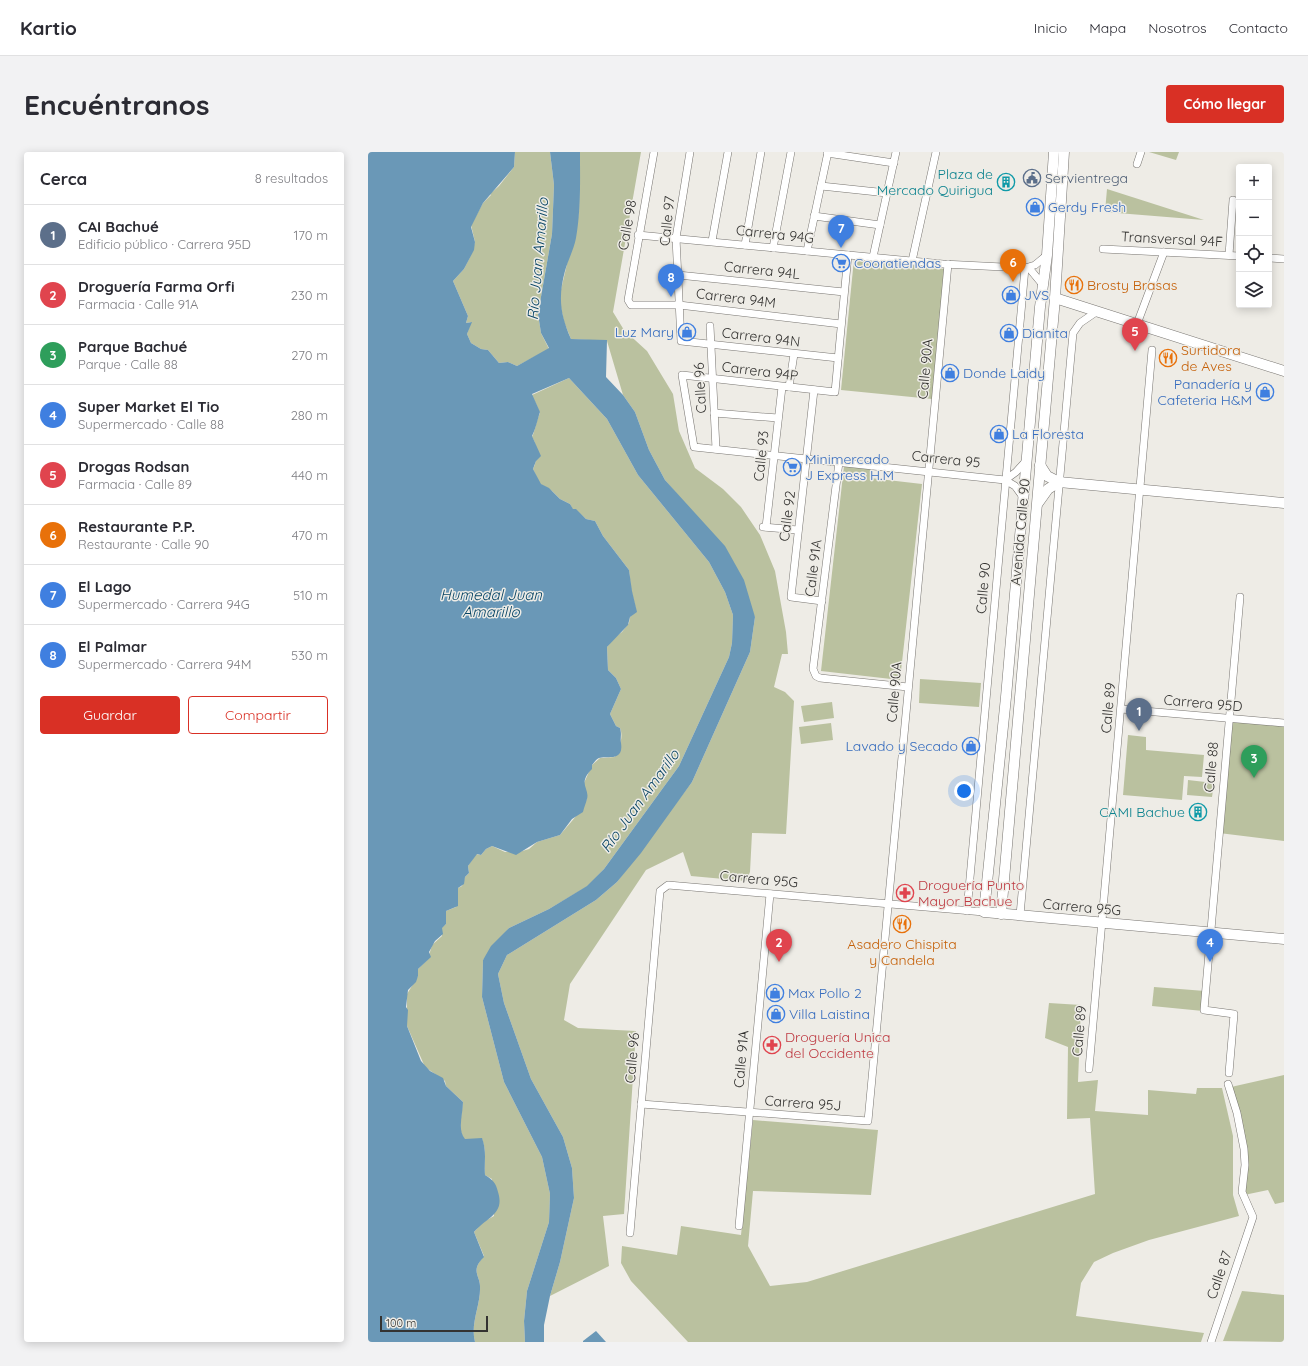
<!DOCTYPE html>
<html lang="es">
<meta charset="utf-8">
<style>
:root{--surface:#fff;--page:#f2f2f3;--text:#2b2b33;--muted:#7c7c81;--line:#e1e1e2;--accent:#d93025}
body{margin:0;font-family:Quicksand,sans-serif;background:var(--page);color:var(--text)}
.controls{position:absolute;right:12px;top:12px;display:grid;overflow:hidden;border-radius:4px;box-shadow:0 2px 10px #0003}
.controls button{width:36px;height:36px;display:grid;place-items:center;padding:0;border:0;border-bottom:1px solid var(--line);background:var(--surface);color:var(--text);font:20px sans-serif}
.scale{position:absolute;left:12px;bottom:10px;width:108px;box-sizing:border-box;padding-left:4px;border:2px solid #343331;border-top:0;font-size:11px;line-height:14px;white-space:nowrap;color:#343331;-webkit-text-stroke:3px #eeece6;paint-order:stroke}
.you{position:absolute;left:596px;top:639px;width:14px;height:14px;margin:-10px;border:3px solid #fff;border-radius:50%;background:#1a73e8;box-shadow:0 0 0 6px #1a73e833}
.badge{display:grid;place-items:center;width:26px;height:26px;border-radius:50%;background:var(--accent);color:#fff;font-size:13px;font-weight:700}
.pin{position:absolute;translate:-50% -33px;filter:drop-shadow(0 1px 2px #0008)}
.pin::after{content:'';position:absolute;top:21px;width:14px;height:12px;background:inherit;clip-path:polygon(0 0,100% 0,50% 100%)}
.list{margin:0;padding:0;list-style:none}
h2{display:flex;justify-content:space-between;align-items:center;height:52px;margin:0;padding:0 16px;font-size:17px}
h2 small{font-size:13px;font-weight:400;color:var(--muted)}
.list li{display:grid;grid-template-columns:26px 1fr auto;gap:12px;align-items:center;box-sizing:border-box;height:60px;padding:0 16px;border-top:1px solid var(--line)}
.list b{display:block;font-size:15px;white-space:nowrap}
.list p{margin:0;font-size:13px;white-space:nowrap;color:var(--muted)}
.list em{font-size:13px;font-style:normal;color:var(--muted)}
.actions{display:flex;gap:8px;padding:12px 16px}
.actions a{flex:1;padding:9px 0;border:1px solid var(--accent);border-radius:4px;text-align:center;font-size:14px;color:var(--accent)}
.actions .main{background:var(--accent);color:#fff}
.icon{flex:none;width:22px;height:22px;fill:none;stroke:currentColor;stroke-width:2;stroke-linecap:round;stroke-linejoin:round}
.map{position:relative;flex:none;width:916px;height:1190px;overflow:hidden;border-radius:4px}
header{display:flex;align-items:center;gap:24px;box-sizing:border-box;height:56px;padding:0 20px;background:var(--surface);border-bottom:1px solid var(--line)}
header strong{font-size:19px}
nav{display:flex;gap:22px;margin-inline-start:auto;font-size:14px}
.intro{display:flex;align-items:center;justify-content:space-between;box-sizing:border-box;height:96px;padding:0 24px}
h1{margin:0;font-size:28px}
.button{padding:10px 18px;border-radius:4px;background:var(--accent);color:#fff;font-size:14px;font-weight:700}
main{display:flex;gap:24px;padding:0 24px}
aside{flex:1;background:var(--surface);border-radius:4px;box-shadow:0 2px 10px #0003}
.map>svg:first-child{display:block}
</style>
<header>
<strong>Kartio</strong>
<nav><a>Inicio</a><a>Mapa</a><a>Nosotros</a><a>Contacto</a></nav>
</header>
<div class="intro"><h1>Encuéntranos</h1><a class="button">Cómo llegar</a></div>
<main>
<aside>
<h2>Cerca<small>8 resultados</small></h2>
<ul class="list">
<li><span class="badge" style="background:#5c6f8a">1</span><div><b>CAI Bachué</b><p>Edificio público · Carrera 95D</p></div><em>170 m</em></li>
<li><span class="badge" style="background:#e0444e">2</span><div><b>Droguería Farma Orfi</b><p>Farmacia · Calle 91A</p></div><em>230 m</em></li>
<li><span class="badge" style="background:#2e9e5b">3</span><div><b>Parque Bachué</b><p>Parque · Calle 88</p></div><em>270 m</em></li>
<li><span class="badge" style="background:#3f7fe0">4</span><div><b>Super Market El Tio</b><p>Supermercado · Calle 88</p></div><em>280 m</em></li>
<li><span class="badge" style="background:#e0444e">5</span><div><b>Drogas Rodsan</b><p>Farmacia · Calle 89</p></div><em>440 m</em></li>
<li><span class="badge" style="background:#e8710a">6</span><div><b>Restaurante P.P.</b><p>Restaurante · Calle 90</p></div><em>470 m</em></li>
<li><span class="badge" style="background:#3f7fe0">7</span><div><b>El Lago</b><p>Supermercado · Carrera 94G</p></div><em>510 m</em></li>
<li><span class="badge" style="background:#3f7fe0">8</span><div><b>El Palmar</b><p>Supermercado · Carrera 94M</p></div><em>530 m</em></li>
</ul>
<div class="actions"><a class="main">Guardar</a><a>Compartir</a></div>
</aside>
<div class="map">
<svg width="916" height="1190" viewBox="0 0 916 1190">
<rect width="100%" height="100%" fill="#eeece6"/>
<!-- green -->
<g fill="#bac19f">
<polygon points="147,0 182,0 186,33 184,82 170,162 173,181 181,197 149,214 140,210 131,211 120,198 113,197 103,191 99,182 103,170 98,171 100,164 85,129 96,117 102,105 107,90 103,73 115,51 123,43 122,42 131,34 146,15"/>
<polygon points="212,0 273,0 245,160 256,178 279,199 305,242 311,279 327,316 355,337 373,355 392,383 407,419 418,480 420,502 414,502 406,535 417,540 426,549 418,682 384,681 382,720 378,729 323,724 315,700 278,718 202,832 196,868 210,876 268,879 256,1062 235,1064 241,1114 182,1144 192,1110 206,1046 204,1016 195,985 163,927 136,851 130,822 139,803 228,748 249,730 324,630 382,500 387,465 321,356 297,328 281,298 267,260 255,243 239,189 203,187 196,170 191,146 211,61"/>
<polygon points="781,0 811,0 808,8"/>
<polygon points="739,37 836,68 737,60"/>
<polygon points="486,107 577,117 564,247 473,238"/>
<path d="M201 226 239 267 270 323 341 410 357 440 365 463 364 491 361 505 311 614 236 717 220 734 181 757 141 776 115 808 114 845 136 930 174 1005 182 1042 181 1070 159 1139 156 1169 157 1190H107C102 1171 113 1153 112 1134 112 1127 107 1122 109 1115 110 1111 113 1108 116 1104L106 1080 115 1070 126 1064 124 1027 117 1023C116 1010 119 999 114 987H96C89 977 94 963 95 950L78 934 77 929 57 915 39 874V842L50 824V817L60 807 64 793 74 784 73 776 78 772V759L88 755 90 736 94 734 97 725 101 721 100 714 108 702 113 703 118 697 124 694 137 700H151L161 697 169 690 192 683 209 663 219 647 216 631 224 613 232 606 247 605C251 595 256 586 252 576L248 574 242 562 253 537 248 526 240 518 239 495 247 485 254 480 261 471 262 465 268 458 263 437 261 418 235 384 227 369 218 367 208 358H205L202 352 192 347 184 339 172 332 165 317C170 307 170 294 164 285 168 276 168 269 172 261L164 243Z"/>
<polygon points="476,314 502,317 502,326 554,332 532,528 453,519"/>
<polygon points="552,527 613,531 611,555 551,551"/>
<polygon points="464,550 466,566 436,570 433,554"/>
<polygon points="861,566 916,571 916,689 851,681"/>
<polygon points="463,571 465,588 433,592 431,575"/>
<polygon points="760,583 778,585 778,598 836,603 834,625 816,624 814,648 755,643"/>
<polygon points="820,628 846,631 844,645 819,643"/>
<polygon points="786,835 837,839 835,859 784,854"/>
<polygon points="681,851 713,853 710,930 730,928 727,959 780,963 780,938 828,942 829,936 854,936 865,984 865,1043 871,1064 781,1088 745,1101 726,1110 713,1131 708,1164 836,1181 833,1190 320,1190 263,1129 253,1111 254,1094 309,1103 313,1074 373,1083 385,968 510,978 503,1043 385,1039 380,1094 402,1134 439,1130 727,1042 722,966 699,967 700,895 677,886"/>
<polygon points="916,923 916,1050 907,1052 900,1038 876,1043 877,1020 863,935"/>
<polygon points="874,1139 916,1143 916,1190 855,1189"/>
</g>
<!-- water -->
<g fill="#6a98b7">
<path d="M0 0H147L146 15 115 51 103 75 107 90 106 98 96 117 85 129 100 164 98 171 104 170 99 182 103 191 113 197 120 198 131 211 140 210 149 214 181 196 173 181 170 162 184 82 186 33 182 0H212C212 29 213 58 208 86 206 97 200 108 197 119 190 145 192 162 203 187L239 188 238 225 255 243 267 260 281 298 297 328 357 394 376 428 387 465 382 500 324 630 273 701 249 730 228 748 139 803 130 822 136 851 163 927 195 985 204 1016 206 1046 192 1110 182 1144 176 1173V1190H157L156 1169 159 1139 181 1070 182 1042 174 1005 136 930 114 845 115 808 123 794 141 776 181 757 219 734 236 717 311 614 361 505 364 491 365 463 357 440 341 410 270 323 239 267 201 226 164 242 172 260C169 269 168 276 164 284L173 304 168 309 165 317 173 332 181 336 192 347 202 352 205 357H208L218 367 227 369 235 384 261 418 264 439 269 460 262 465 260 473 239 495 240 518 248 526 253 537 242 562 248 574 252 576C254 583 252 585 253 591 256 611 238 603 231 606 228 607 226 611 224 613V617C209 632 222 636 219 647 218 651 216 655 215 660L204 667 192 683 169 690 148 703 124 694 118 697 113 703 109 702 100 714 101 721 97 725 96 732 90 736V754L78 759V772L74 776 75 782 67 789 61 800 63 805 50 817V824L48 830 40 838 38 855 40 858 39 874 53 909 62 919 75 926 78 934 95 950C95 962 89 978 97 987L114 986C119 999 116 1010 117 1023 125 1028 128 1031 130 1040 137 1062 119 1065 106 1080L116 1105C113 1108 110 1111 109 1115 107 1122 112 1127 112 1134 113 1153 102 1171 107 1190H0Z"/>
<polygon points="228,1179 238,1190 215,1190 215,1189"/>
</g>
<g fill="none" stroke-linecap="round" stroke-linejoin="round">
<defs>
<g id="street">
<polyline points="286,0 260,148 263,153 311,153 473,172"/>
<polyline points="322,0 308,86 313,189 470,206"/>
<polyline points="459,1 526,11"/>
<polyline points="769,12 773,0"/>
<polyline points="453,34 519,41"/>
<polyline points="446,64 512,73"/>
<polyline points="270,83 575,112 657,116 667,113 679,103"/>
<polyline points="344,89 360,0"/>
<polyline points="377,93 393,0"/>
<polyline points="405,96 423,0"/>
<polyline points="735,97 871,104"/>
<polyline points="439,99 460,0"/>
<polyline points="480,103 467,240 314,223 326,295 637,328 647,334 655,345"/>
<polyline points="861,103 865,48"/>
<polyline points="505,105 528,0"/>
<polyline points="901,106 916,107"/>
<polyline points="544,109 568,0"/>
<polyline points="661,116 675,133"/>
<polyline points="310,123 476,140"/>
<polyline points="769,172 796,100"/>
<polyline points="342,174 348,297"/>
<polyline points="421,235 426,202"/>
<polyline points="446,238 423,445 454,449"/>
<polyline points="346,261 410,266"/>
<polyline points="471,310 445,517 448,524 452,526 540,535"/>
<polyline points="637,328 648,320 658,309"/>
<polyline points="395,375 430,378"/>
<polyline points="398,375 414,235"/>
<polyline points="753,557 916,571"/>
<polyline points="599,759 657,116"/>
<polyline points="652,763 705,181 712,171 728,160"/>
<polyline points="721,917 784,198"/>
<polyline points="861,921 866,862 836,858 872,445"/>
<polyline points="273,952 500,969 580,112"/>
<polyline points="371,1074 402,742"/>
<polyline points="262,1081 292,739 300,733 616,760"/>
<polyline points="843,1190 885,1065 874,1040 877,1013 876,997 869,961 860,932"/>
</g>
<g id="secondary">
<polyline points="686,0 679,103 672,155 638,545 616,760 916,787"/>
<polyline points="687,146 916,219"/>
<polyline points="672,313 679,324 691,330 916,351"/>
<polyline points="670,351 680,337 691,330"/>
<polyline points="633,762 687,146 696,0"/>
</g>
</defs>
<!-- street casing -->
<use href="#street" stroke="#787571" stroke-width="8"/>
<!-- secondary casing -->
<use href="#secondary" stroke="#787571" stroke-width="11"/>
<!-- street -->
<use href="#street" stroke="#fff" stroke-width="7"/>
<!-- secondary -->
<use href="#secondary" stroke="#fff" stroke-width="10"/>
</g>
<!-- icons -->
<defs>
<symbol id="civic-ring" viewBox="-11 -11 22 22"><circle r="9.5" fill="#eeece6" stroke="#5c6f8a" stroke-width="1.5"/><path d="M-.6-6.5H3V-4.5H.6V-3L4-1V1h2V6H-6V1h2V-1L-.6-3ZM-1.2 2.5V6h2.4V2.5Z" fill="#5c6f8a"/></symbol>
<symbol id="building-ring" viewBox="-11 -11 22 22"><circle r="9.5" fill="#eeece6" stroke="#0f9aa8" stroke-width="1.5"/><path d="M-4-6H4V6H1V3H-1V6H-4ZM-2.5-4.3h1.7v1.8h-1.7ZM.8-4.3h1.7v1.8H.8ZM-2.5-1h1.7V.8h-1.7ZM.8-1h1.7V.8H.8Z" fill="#0f9aa8"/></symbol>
<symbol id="shop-ring" viewBox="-11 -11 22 22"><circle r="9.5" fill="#eeece6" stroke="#3f7fe0" stroke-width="1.5"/><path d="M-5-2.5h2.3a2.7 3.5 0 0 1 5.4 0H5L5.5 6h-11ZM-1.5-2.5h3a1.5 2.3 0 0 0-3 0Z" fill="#3f7fe0"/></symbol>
<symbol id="supermarket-ring" viewBox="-11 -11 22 22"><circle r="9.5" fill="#eeece6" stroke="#3f7fe0" stroke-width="1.5"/><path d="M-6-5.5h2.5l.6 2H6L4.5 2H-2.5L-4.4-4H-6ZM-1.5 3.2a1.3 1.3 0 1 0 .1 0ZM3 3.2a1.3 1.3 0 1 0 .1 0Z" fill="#3f7fe0"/></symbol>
<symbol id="restaurant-ring" viewBox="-11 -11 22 22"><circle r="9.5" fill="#eeece6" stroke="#e8710a" stroke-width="1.5"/><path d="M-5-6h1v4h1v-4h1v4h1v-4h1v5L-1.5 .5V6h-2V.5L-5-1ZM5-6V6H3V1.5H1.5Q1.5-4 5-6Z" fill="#e8710a"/></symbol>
<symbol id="pharmacy-ring" viewBox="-11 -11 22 22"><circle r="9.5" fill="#eeece6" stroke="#e0444e" stroke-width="1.5"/><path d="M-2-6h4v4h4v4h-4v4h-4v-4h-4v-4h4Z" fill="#e0444e"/></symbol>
</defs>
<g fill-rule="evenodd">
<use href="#civic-ring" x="654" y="16" width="20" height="20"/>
<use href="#building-ring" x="628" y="20" width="20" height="20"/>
<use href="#shop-ring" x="657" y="45" width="20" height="20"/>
<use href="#supermarket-ring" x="463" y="101" width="20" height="20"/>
<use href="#restaurant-ring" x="696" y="123" width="20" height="20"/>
<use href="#shop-ring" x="633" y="133" width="20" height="20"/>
<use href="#shop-ring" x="309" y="170" width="20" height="20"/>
<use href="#shop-ring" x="631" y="171" width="20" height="20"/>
<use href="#restaurant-ring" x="790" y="196" width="20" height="20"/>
<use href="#shop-ring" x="572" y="211" width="20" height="20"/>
<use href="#shop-ring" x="887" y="230" width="20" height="20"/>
<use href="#shop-ring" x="621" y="272" width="20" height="20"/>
<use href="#supermarket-ring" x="414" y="305" width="20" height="20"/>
<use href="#shop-ring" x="593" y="584" width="20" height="20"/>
<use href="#building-ring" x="820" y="650" width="20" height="20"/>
<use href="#pharmacy-ring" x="527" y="731" width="20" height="20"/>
<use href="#restaurant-ring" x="524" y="762" width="20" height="20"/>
<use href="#shop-ring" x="397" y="831" width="20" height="20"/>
<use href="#shop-ring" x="398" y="852" width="20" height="20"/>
<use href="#pharmacy-ring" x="394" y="883" width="20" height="20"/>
</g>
<g text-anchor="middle" stroke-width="3" stroke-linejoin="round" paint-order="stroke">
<!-- culture labels -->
<g font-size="14" fill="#0d838f" stroke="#eeece6" text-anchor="end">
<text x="625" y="27">Plaza de<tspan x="625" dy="16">Mercado Quirigua</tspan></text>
<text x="817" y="665">CAMI Bachue</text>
</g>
<!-- service labels -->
<g font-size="14" fill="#4e5e75" stroke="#eeece6" text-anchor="start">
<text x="677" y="31">Servientrega</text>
</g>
<!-- shop labels -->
<g font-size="14" fill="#366cbe" stroke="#eeece6" text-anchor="start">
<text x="680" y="60">Gerdy Fresh</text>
<text x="486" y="116">Cooratiendas</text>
<text x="656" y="148">JVS</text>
<text x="306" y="185" text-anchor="end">Luz Mary</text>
<text x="654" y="186">Dianita</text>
<text x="595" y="226">Donde Laidy</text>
<text x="884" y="237" text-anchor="end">Panadería y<tspan x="884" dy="16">Cafeteria H&amp;M</tspan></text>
<text x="644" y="287">La Floresta</text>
<text x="437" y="312">Minimercado<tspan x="437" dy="16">J Express H.M</tspan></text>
<text x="590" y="599" text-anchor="end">Lavado y Secado</text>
<text x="420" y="846">Max Pollo 2</text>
<text x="421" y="867">Villa Laistina</text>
</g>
<!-- street labels -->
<g font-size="14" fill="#343331" stroke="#eeece6">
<text transform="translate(299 69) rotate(-84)" y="5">Calle 97</text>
<text transform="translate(259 73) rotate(-80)" y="5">Calle 98</text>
<text transform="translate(407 82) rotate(6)" y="5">Carrera 94G</text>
<text transform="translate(804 87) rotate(3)" y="5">Transversal 94F</text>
<text transform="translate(394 118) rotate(6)" y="5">Carrera 94L</text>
<text transform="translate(368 146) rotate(7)" y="5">Carrera 94M</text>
<text transform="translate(393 185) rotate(7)" y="5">Carrera 94N</text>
<text transform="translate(557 217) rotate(-85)" y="5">Calle 90A</text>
<text transform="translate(392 219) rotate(7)" y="5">Carrera 94P</text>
<text transform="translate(332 236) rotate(-93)" y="5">Calle 96</text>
<text transform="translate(393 304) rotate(-84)" y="5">Calle 93</text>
<text transform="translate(578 307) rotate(6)" y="5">Carrera 95</text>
<text transform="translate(419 364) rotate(-83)" y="5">Calle 92</text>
<text transform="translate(652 380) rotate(-85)" y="5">Avenida Calle 90</text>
<text transform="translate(445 416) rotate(-83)" y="5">Calle 91A</text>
<text transform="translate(615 436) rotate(-85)" y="5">Calle 90</text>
<text transform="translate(526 540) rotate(-85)" y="5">Calle 90A</text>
<text transform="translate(835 551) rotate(5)" y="5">Carrera 95D</text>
<text transform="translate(740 556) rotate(-85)" y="5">Calle 89</text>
<text transform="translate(843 615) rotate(-85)" y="5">Calle 88</text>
<text transform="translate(391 727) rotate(5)" y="5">Carrera 95G</text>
<text transform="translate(714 755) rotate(5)" y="5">Carrera 95G</text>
<text transform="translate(711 879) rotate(-85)" y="5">Calle 89</text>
<text transform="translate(264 906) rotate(-85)" y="5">Calle 96</text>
<text transform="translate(373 907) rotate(-85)" y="5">Calle 91A</text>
<text transform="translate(435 951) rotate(4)" y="5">Carrera 95J</text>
<text transform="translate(851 1123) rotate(-71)" y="5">Calle 87</text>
</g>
<!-- food labels -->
<g font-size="14" fill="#c56008" stroke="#eeece6" text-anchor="start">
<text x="719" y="138">Brosty Brasas</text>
<text x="813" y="203">Surtidora<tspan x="813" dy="16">de Aves</tspan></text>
<text x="534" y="797" text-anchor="middle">Asadero Chispita<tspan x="534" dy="16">y Candela</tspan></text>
</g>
<!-- health labels -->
<g font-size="14" fill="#be3a42" stroke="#eeece6" text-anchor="start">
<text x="550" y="738">Droguería Punto<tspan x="550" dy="16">Mayor Bachue</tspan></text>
<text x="417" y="890">Droguería Unica<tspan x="417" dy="16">del Occidente</tspan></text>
</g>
<!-- water labels -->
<g font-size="15" font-style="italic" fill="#084565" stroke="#eeece6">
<text transform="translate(170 107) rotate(-85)" y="5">Río Juan Amarillo</text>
<text x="123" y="448">Humedal Juan<tspan x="123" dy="17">Amarillo</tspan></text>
<text transform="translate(272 649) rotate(-54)" y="5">Río Juan Amarillo</text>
</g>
</g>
</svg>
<div class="controls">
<button>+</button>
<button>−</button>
<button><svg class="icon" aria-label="locate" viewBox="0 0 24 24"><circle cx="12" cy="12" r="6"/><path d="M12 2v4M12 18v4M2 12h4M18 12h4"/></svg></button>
<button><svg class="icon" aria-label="layers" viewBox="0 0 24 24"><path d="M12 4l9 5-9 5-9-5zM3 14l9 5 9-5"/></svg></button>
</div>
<div class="scale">100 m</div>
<div class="you"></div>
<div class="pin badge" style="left:771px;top:579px;background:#5c6f8a">1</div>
<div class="pin badge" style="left:411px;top:810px;background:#e0444e">2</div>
<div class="pin badge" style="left:886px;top:626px;background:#2e9e5b">3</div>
<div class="pin badge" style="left:842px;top:810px;background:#3f7fe0">4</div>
<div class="pin badge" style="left:767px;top:199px;background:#e0444e">5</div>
<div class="pin badge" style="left:645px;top:130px;background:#e8710a">6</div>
<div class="pin badge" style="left:473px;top:96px;background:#3f7fe0">7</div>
<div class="pin badge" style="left:303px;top:145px;background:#3f7fe0">8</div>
</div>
</main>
